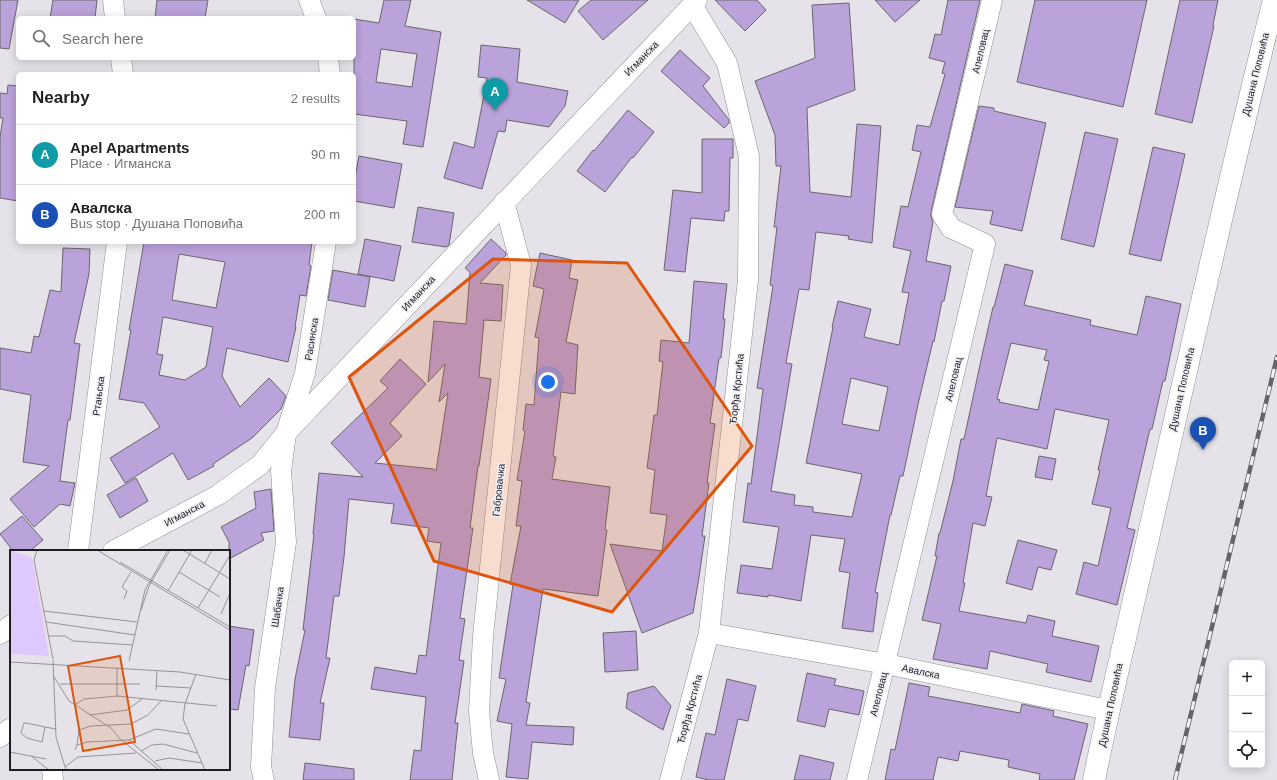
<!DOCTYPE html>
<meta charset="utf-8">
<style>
:root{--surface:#fff;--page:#f6f6f6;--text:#202124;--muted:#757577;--line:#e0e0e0;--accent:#b45309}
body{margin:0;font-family:Helvetica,sans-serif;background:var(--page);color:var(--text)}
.controls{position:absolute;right:12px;bottom:12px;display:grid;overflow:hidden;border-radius:6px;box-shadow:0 2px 10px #0003}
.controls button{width:36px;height:36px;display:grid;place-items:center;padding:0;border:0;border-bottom:1px solid var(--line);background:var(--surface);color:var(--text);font:20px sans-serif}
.you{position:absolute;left:548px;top:382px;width:14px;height:14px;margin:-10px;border:3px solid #fff;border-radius:50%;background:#1a73e8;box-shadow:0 0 0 6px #1a73e833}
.badge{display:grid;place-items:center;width:26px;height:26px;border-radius:50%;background:var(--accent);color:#fff;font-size:13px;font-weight:700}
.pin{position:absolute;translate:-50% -33px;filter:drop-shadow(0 1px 2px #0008)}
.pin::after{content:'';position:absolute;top:21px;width:14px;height:12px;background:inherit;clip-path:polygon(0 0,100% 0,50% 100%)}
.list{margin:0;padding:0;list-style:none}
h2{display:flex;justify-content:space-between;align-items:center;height:52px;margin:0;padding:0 16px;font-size:17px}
h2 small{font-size:13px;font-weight:400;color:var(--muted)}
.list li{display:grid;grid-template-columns:26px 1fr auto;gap:12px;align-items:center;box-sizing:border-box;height:60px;padding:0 16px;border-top:1px solid var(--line)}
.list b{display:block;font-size:15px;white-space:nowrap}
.list p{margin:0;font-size:13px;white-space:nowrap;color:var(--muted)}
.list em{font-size:13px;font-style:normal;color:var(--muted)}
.icon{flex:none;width:22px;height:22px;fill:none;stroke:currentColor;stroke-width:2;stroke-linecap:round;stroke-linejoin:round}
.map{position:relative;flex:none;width:1277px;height:780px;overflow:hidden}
.search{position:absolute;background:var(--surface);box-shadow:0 2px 10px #0003;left:16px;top:16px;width:340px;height:44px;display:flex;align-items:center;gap:10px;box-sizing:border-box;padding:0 14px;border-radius:6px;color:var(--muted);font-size:15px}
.panel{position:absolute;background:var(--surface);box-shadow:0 2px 10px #0003;left:16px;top:72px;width:340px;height:172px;border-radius:6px}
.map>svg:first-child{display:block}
</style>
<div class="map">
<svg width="1277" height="780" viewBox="0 0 1277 780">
<rect width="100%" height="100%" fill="#e5e3e9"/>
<!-- building -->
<g fill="#baa2da" stroke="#69676c" fill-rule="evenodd">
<polygon points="0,0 18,0 9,49 0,48"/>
<polygon points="53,0 97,0 95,18 50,18"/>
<polygon points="157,0 208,0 205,18 155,18"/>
<path d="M384 0H411L405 26 441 32 423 147 403 144 407 121 354 114V19L379 23ZM381 49 417 54 412 87 376 82Z"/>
<polygon points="527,0 579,0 565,23"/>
<polygon points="591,0 648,0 603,40 578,11"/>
<polygon points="715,0 757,0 766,10 745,31"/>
<polygon points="875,0 920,0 895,22"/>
<path d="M948 0H980L931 212V216L933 222 926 261 951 266 944 301H942L934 342 933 341 919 400 903 476H900L891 515H890L875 592 878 593 873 632 842 628 850 573 839 571 845 539 811 535 801 601 768 595V597L737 593 741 565 772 569 779 527 743 522 748 483 751 484 763 389 757 388 773 286 770 285 777 227H774L781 166H776L775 135 755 81 815 58 812 5 849 3 855 90 807 108 810 192 851 197 857 124 881 126 872 243 848 239 849 236 816 232 809 290 799 289 786 363 792 364 771 491 795 495 794 505 813 507V512L852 517 862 474 806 463 833 327H832L838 301 871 309 864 337 899 345 909 293 902 292 911 251 893 247 901 206 908 207 921 152 912 150 917 125 930 127 945 74 942 73 945 62 929 58 935 34 941 35ZM851 378 888 387 879 431 842 424Z"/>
<polygon points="1035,0 1147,0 1123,107 1017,82"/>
<polygon points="1180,0 1218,0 1213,25 1214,26 1192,123 1155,114"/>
<polygon points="481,45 520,49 517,82 568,91 565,106 549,127 507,120 505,132 498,131 482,189 444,178 454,142 474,148 487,78 478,77"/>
<polygon points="680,50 710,78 703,86 729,120 729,123 724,128 661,71"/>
<polygon points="8,85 18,86 18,201 0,198 0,137 3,118 0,118 0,93 7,94"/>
<polygon points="979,106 994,108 994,111 1046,123 1022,231 990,224 993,211 955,207"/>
<polygon points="628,110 654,132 633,158 632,157 605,192 577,171 593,150 594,151"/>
<polygon points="1085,132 1118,139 1094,247 1061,239"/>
<polygon points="702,139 733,139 733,158 730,158 729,211 725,211 724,221 691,218 685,272 664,270 673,190 702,193"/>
<polygon points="1153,147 1185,154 1161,261 1129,254"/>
<polygon points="359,156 402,164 394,208 354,201 354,183"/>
<polygon points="418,207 454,213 449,245 446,247 412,242"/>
<polygon points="365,239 401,246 394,281 358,274"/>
<polygon points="491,239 506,253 506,255 480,283 503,285 501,321 484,320 479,377 491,379 479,466 478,466 470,528 473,528 460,618 465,619 459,660 464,661 455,723 458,723 452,780 410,780 414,750 421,751 426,697 371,689 375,667 416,674 419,655 426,656 441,543 427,541 429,528 391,523 394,504 349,499 344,557 339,596 334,596 326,658 330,658 320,703 324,703 320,740 289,737 295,679 305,630 303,630 314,534 313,534 319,473 363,477 331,443 388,388 380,381 400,359 426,384 390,423 402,436 375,463 434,469 436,471 448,393 439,402 445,364 428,382 434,321 466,324 470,272 465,268"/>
<path d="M144 242H312L309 265 311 266 306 296 300 295 295 327H296L288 362 227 348 222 376 240 407 269 378 286 396 281 409 252 438 213 464 214 466 188 480 173 453 125 483 110 458 160 427 144 403 119 399 131 330H129ZM179 254 225 262 216 308 172 300ZM163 317 213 327 206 367 185 380 159 375 163 355 157 354Z"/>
<polygon points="63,248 90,249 89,274 74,343 80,344 70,420 68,420 60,481 75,483 70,506 60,504 34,527 10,499 49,466 23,462 31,395 0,389 0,348 31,353 34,336 39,337 50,290 61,292"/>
<polygon points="540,253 572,260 569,278 578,280 566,342 578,345 575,394 561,392 553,456 556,457 552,479 610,487 605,530 607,530 598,596 543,589 526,702 530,703 526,725 574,727 573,745 532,742 528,779 506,777 512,724 497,721 506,679 499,678 513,585 510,584 521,526 516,526 522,481 517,480 525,431 523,430 526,404 534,405 539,338 535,337 544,289 533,286"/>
<path d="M1005 264 1033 271 1024 305 1091 320 1090 325 1137 335 1146 296 1181 304 1165 381H1163L1152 429H1150L1127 528 1135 530 1117 605 1076 594 1084 562 1098 566 1111 508 1092 504 1100 470H1098L1109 420 1055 409 1047 449 997 438 986 496 992 497 985 526 973 523 963 583H965L959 611 1026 623 1028 615 1055 621 1052 636 1099 646 1091 682 1046 672 1048 664 990 651 987 669 933 659 941 624 922 620 937 556H935L939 533H940L953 481 961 439H964L983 351 993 307H994ZM1011 343 1047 350 1044 360 1049 361 1038 410 999 402 1000 400 997 399Z"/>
<polygon points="333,270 370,277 365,307 328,300"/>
<polygon points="694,281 727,284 723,319 725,319 721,358 719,358 710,423 715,424 707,483 709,483 702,536 705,536 699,577 693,613 642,633 610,544 662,551 667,515 650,513 655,470 647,468 654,415 657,415 663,362 659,361 661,340 689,343"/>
<polygon points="1039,456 1056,459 1052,480 1035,477"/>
<polygon points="136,478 148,501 120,518 107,495"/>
<polygon points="271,489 274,531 261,533 264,540 229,559 229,542 221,527 256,508 254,492"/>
<polygon points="22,516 43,540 30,551 13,551 0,534"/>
<polygon points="1018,540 1057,550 1051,570 1038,567 1032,590 1006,583"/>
<polygon points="229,626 254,630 249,666 246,665 238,710 229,709"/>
<polygon points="636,631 638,670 605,672 603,633"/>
<polygon points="807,673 836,679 834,685 864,691 859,715 829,709 825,727 797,721"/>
<polygon points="727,679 756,686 748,721 738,719 724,780 709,780 696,777 706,733 715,735"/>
<polygon points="909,683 930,687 928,696 1020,713 1022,704 1054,711 1053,716 1088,724 1074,780 1039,780 1040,774 1008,767 1009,760 960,751 958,761 938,757 933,780 885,780 891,749 895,750"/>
<polygon points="654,686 671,706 663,730 626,708 628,693"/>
<polygon points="800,755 834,763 830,780 794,780"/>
<polygon points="305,763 354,769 354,780 303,780"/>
</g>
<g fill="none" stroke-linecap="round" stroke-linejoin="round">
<defs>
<g id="street">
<polyline points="113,0 115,18"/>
<polyline points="309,0 316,18"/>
<polyline points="121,58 123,74"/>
<polyline points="328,58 330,74"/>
<polyline points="78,551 117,242"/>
<polyline points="113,551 218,495 260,465 286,433 697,0"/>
<polyline points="709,633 886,664 1108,710"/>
<polyline points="0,634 11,625"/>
<polyline points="0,737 11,728"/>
<polyline points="52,769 53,780"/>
<polyline points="264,780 261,767 265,688 286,542 281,471 286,433 305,373 326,242"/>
<polyline points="489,780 483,753 479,711 483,636 521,265 504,202"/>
<polyline points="670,780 709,633 748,280 749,156 727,63 692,5"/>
<polyline points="857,780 985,244 951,228 942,214 992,0"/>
</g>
<path id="secondary" d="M1094 780C1111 695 1132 610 1151 525 1191 350 1230 174 1274 0"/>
</defs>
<!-- street casing -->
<use href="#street" stroke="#908e94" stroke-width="21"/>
<!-- secondary casing -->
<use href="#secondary" stroke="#908e94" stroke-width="23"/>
<!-- street -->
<use href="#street" stroke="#fff" stroke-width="20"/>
<!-- secondary -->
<use href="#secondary" stroke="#fff" stroke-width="22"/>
<defs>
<polyline id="rail" points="1175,780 1277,357"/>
</defs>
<!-- rail casing -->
<use href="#rail" stroke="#666468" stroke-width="4.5"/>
<!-- rail -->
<use href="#rail" stroke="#f2f0f6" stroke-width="3" stroke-dasharray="9" stroke-linecap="butt"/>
</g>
<!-- marked area -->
<path fill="#de560d" fill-opacity="0.2" stroke="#de560d" stroke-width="3" stroke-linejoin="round" d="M493 259 627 263 752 446 612 612 434 561 349 377Z"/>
<g text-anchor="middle" stroke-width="3" stroke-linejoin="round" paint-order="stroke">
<!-- street labels -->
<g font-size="10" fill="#1d1c1e" stroke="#f2f0f6">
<text transform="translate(980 51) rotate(-77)" y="4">Апеловац</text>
<text transform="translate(641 58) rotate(-46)" y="4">Игманска</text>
<text transform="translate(1255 74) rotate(-76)" y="4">Душана Поповића</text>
<text transform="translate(418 293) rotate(-47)" y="4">Игманска</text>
<text transform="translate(311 339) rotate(-81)" y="4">Расинска</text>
<text transform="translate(953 379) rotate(-77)" y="4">Апеловац</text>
<text transform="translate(736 389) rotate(-84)" y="4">Ђорђа Крстића</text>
<text transform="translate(1181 389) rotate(-77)" y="4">Душана Поповића</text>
<text transform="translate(98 396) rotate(-83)" y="4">Ртањска</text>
<text transform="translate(498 490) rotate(-84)" y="4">Габровачка</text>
<text transform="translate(184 513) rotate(-28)" y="4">Игманска</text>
<text transform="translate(277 607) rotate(-82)" y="4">Шабачка</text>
<text transform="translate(921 671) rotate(12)" y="4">Авалска</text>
<text transform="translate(878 694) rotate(-76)" y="4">Апеловац</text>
<text transform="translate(1110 705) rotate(-78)" y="4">Душана Поповића</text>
<text transform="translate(689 709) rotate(-75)" y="4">Ђорђа Крстића</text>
</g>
</g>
<!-- overview -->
<g transform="translate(10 550)">
<rect width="220" height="220" fill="#e5e3e9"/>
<path d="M0 0 22 8 39 106 0 104Z" fill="#dec8fd"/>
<path fill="none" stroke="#959398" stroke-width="1" d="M27 0 24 10 43 109M87 0 220 80M173 0 220 29M110 12 220 77M195 13 202 0M169 22 210 47M158 41 182 0M114 49 117 41 112 37 121 22M188 58 220 5M131 60 139 36 160 0M34 61 127 72M211 64 220 43M36 72 125 85M39 86H55L63 91 123 95M43 110 46 187 56 220M119 111 135 40 158 0M0 112 170 122 220 130M186 124 175 154 173 169 195 220M44 127 59 151 101 178 110 189 149 220M50 134H130M146 136 181 138M146 140 147 121M107 146V118M65 155 74 149 107 146 207 156M80 165 117 160 132 149M35 177 32 192 17 188 11 183 14 173H16L35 177 46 179M119 190 153 220M67 195 69 180 81 176 121 174 138 165 151 151M65 200 67 195 77 192 119 190 146 179 179 184M131 201 142 195 153 194 187 203M0 202 36 209M21 206 39 220M145 211 159 208 192 213M55 217 68 207 126 203"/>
<path fill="#de560d" fill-opacity="0.15" stroke="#de560d" stroke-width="2" d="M110 106 125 192 73 201 58 116Z"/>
<rect width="220" height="220" fill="none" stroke="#1d1c1e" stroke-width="2"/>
</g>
</svg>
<div class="controls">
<button>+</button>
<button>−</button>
<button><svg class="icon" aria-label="locate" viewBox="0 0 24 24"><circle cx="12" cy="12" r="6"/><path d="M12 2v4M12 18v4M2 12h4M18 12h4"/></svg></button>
</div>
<div class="you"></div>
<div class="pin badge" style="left:495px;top:111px;background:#0f9aa8">A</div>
<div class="pin badge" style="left:1203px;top:450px;background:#1a4fb4">B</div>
<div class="search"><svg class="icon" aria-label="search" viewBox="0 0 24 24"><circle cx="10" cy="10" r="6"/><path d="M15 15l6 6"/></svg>Search here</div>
<section class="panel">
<h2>Nearby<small>2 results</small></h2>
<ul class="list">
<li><span class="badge" style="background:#0f9aa8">A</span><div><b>Apel Apartments</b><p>Place · Игманска</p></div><em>90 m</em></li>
<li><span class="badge" style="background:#1a4fb4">B</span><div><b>Авалска</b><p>Bus stop · Душана Поповића</p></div><em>200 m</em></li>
</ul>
</section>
</div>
